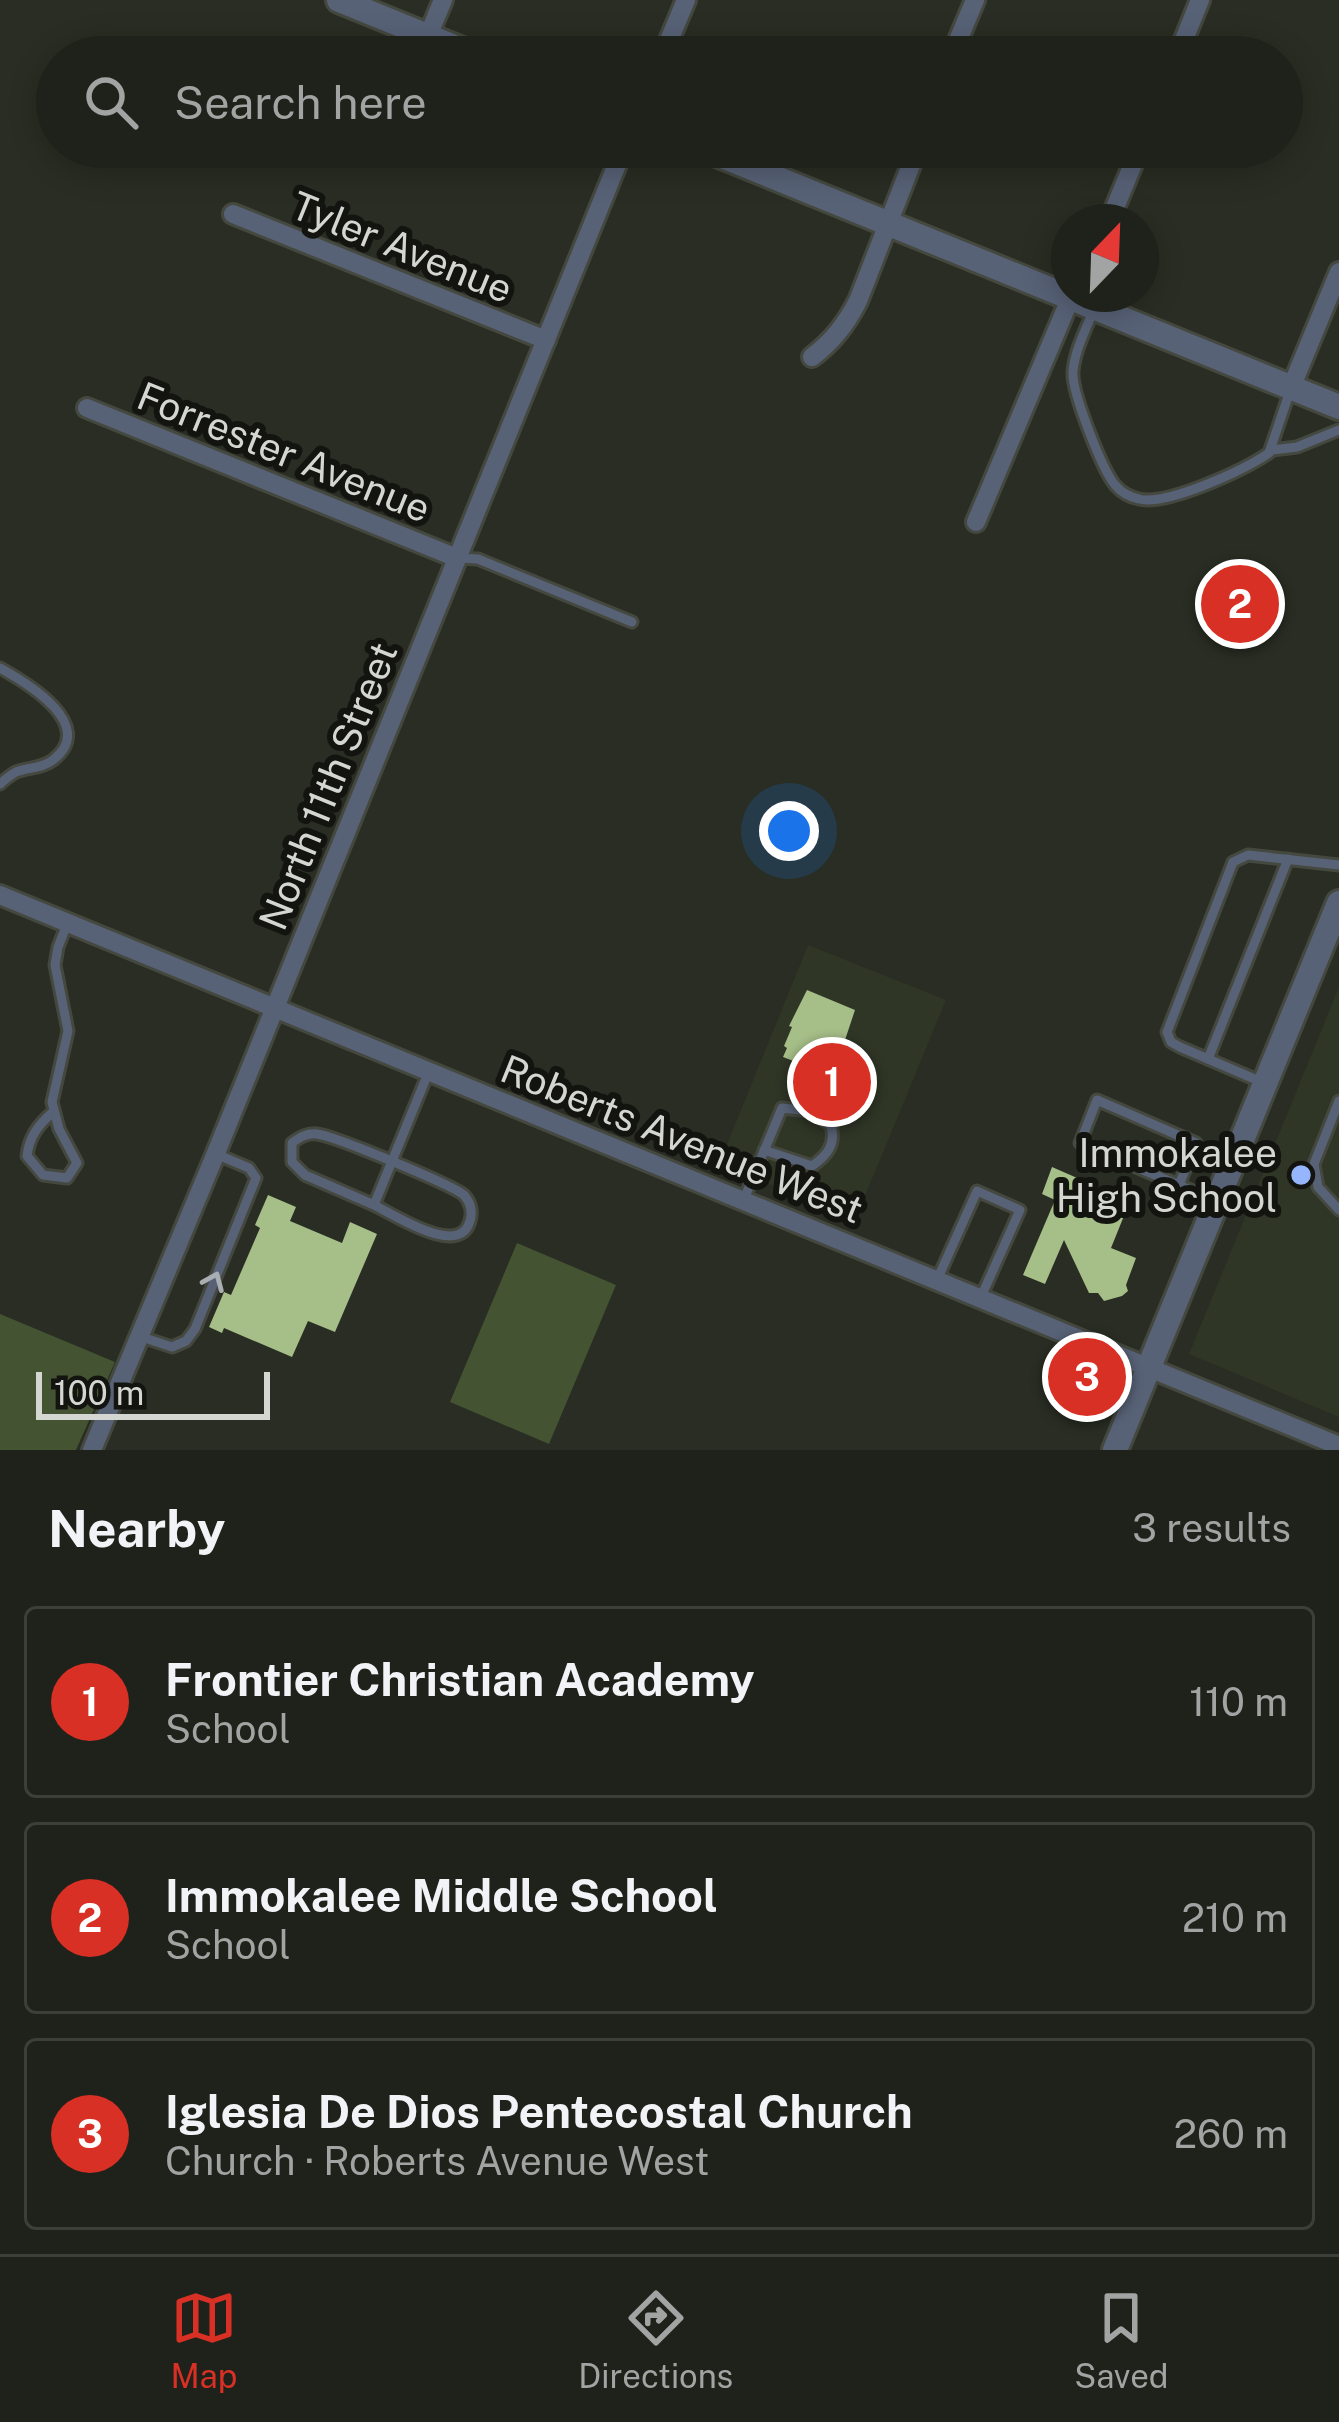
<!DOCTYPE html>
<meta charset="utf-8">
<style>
:root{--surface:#1f221a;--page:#272a23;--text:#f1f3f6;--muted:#a1a4a2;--line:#3c3f39;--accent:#d93025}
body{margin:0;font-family:"Public Sans",sans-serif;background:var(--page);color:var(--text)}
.compass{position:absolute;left:1051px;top:204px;width:108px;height:108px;border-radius:50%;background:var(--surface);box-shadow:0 6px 30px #0003;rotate:23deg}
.scale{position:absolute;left:36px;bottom:30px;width:234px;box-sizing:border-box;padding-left:12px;border:6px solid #d4d7d1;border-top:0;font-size:33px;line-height:42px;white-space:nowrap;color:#d4d7d1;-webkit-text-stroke:9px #131410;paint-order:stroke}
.you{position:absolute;left:789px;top:831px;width:42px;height:42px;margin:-30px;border:9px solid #fff;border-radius:50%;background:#1a73e8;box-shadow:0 0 0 18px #1a73e833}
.badge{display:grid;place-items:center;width:78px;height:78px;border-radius:50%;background:var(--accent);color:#fff;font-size:39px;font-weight:700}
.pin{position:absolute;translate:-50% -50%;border:6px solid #fff;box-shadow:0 3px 12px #0006}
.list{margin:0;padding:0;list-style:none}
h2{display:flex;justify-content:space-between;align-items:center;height:156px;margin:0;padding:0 48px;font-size:51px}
h2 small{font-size:39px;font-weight:400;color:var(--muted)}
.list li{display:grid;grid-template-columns:78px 1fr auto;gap:36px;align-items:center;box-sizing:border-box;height:192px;margin:0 24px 24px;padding:0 24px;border:3px solid var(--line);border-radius:12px}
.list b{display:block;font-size:45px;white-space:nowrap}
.list p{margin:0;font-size:39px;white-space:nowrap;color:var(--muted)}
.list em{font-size:39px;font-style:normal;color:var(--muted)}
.icon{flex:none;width:66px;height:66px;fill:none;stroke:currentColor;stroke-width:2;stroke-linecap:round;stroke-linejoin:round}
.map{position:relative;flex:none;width:1339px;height:1450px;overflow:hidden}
.search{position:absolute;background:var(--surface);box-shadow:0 6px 30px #0003;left:36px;right:36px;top:36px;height:132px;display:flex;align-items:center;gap:30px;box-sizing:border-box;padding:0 42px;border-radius:66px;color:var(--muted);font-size:45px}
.sheet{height:804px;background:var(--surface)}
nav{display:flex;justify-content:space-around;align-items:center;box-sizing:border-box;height:168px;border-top:3px solid var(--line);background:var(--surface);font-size:33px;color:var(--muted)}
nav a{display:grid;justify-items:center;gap:6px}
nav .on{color:var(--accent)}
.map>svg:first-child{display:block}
</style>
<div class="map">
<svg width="1339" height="1450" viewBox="0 0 1339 1450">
<rect width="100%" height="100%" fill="#292d23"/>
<!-- built -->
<g fill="#2f3626">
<polygon points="808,945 946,1000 856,1218 719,1164"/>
<polygon points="1339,987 1339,1417 1189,1354"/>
</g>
<!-- green -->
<g fill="#445332">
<polygon points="517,1243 616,1285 549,1444 450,1402"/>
<polygon points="0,1314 115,1362 76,1450 0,1450"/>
</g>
<!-- building -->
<g fill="#a6be88">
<polygon points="807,990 855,1010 842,1049 840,1048 826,1075 809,1068 806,1077 792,1071 796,1062 783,1057 787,1048 784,1046 792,1027 789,1026"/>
<polygon points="1052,1167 1130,1201 1111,1248 1136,1258 1126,1285 1128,1291 1122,1296 1104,1301 1098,1293 1089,1293 1064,1240 1045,1284 1023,1275 1055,1200 1042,1194"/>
<polygon points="268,1195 296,1207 290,1221 342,1243 350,1222 377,1234 335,1332 308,1321 292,1357 224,1328 222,1333 209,1327 224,1292 231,1295 260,1228 255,1225"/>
</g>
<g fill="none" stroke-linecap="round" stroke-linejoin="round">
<defs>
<g id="service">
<path d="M1094 309C1086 329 1075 350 1073 371 1071 391 1102 469 1115 485 1121 492 1129 497 1139 499 1167 506 1244 470 1269 453L1291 388"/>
<polyline points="1272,450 1297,447 1339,430"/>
<polyline points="457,558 478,559 632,622"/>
<path d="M0 668C27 683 98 725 53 760 41 769 28 767 16 772 12 774 3 781 0 784"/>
<polyline points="1208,1059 1288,859"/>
<polyline points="1264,1083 1180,1047 1171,1042 1167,1032 1233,862 1248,855 1339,865"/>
<polyline points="1339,1101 1314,1164 1318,1187 1339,1210"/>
<path d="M53 1112C38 1125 29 1137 27 1156L43 1175 67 1178 77 1163 59 1129 52 1102 68 1031 55 965 58 947 68 922"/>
<polyline points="1179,1185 1196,1143 1097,1100 1080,1143 1216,1201"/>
<path d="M744 1199 782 1108 809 1111 831 1125C836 1144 828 1155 812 1166L764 1150"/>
<path d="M374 1205C396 1216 460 1258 470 1221 473 1211 471 1203 464 1195 452 1185 335 1136 317 1134 307 1133 300 1137 292 1143V1162L305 1175 374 1205 429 1071"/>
<polyline points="937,1280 977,1191 1020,1210 981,1297"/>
<polyline points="139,1336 172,1347 186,1341 195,1329 256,1178 249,1168 216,1154"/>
</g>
<g id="minor">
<polyline points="428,36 443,0"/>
<polyline points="662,57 686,0"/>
<polyline points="951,57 975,0"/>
<polyline points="1177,57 1200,0"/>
<polyline points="233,214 546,340"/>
<polyline points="1109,222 1140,147"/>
<path d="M812 357C833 341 846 324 858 301L918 147"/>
<polyline points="1291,388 1339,272"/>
<polyline points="87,408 457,558"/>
<polyline points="976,522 1070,299 1075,294"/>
<polyline points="0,895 1339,1446"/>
<polyline points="92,1450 216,1153 624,147"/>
</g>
<g id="tertiary">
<polyline points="339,0 479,57"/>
<polyline points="700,147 1339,407"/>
<polyline points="1115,1450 1339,903"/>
</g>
</defs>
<!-- service casing -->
<use href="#service" stroke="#44483f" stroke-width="15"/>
<!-- minor casing -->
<use href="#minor" stroke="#44483f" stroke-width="24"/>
<!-- tertiary casing -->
<use href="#tertiary" stroke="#44483f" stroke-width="30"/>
<!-- service -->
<use href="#service" stroke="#586277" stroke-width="9"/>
<!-- minor -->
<use href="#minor" stroke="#586277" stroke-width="18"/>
<!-- tertiary -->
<use href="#tertiary" stroke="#586277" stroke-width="24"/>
</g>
<!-- one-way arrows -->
<defs><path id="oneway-chevron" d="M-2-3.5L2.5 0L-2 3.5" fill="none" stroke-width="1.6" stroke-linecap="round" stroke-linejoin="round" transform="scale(3)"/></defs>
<use stroke="#a9aeb2" href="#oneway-chevron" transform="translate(214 1281) rotate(-67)"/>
<!-- markers -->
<circle fill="#95b6fd" stroke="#131410" stroke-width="4.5" cx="1301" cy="1175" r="12"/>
<g text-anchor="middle" stroke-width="12" stroke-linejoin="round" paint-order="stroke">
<!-- street labels -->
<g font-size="39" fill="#d4d7d1" stroke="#131410">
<text transform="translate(402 247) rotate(22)" y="14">Tyler Avenue</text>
<text transform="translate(284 452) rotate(22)" y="14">Forrester Avenue</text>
<text transform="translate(328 786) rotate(-68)" y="14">North 11th Street</text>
<text transform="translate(682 1139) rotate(22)" y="14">Roberts Avenue West</text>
</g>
<!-- poi labels -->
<g font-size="39" fill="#d4d7d1" stroke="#131410" text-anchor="end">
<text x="1277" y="1167">Immokalee<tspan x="1277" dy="45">High School</tspan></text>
</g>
</g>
</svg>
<svg class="compass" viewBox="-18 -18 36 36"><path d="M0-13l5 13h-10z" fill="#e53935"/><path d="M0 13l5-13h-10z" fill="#a1a4a2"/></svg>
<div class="scale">100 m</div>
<div class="you"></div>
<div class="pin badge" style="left:832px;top:1082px">1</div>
<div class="pin badge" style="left:1240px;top:604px">2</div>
<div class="pin badge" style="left:1087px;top:1377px">3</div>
<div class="search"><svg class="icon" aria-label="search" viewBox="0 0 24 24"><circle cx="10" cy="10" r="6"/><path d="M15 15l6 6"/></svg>Search here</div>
</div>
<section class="sheet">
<h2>Nearby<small>3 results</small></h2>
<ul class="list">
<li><span class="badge">1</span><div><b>Frontier Christian Academy</b><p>School</p></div><em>110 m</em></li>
<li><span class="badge">2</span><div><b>Immokalee Middle School</b><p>School</p></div><em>210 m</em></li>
<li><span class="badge">3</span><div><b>Iglesia De Dios Pentecostal Church</b><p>Church · Roberts Avenue West</p></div><em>260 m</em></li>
</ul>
</section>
<nav>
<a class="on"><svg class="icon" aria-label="map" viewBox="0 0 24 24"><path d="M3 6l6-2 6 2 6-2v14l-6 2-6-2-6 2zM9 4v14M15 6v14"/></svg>Map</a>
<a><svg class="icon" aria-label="directions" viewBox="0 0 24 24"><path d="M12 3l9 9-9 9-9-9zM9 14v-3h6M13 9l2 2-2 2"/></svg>Directions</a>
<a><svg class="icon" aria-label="saved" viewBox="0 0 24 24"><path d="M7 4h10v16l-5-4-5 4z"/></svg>Saved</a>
</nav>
